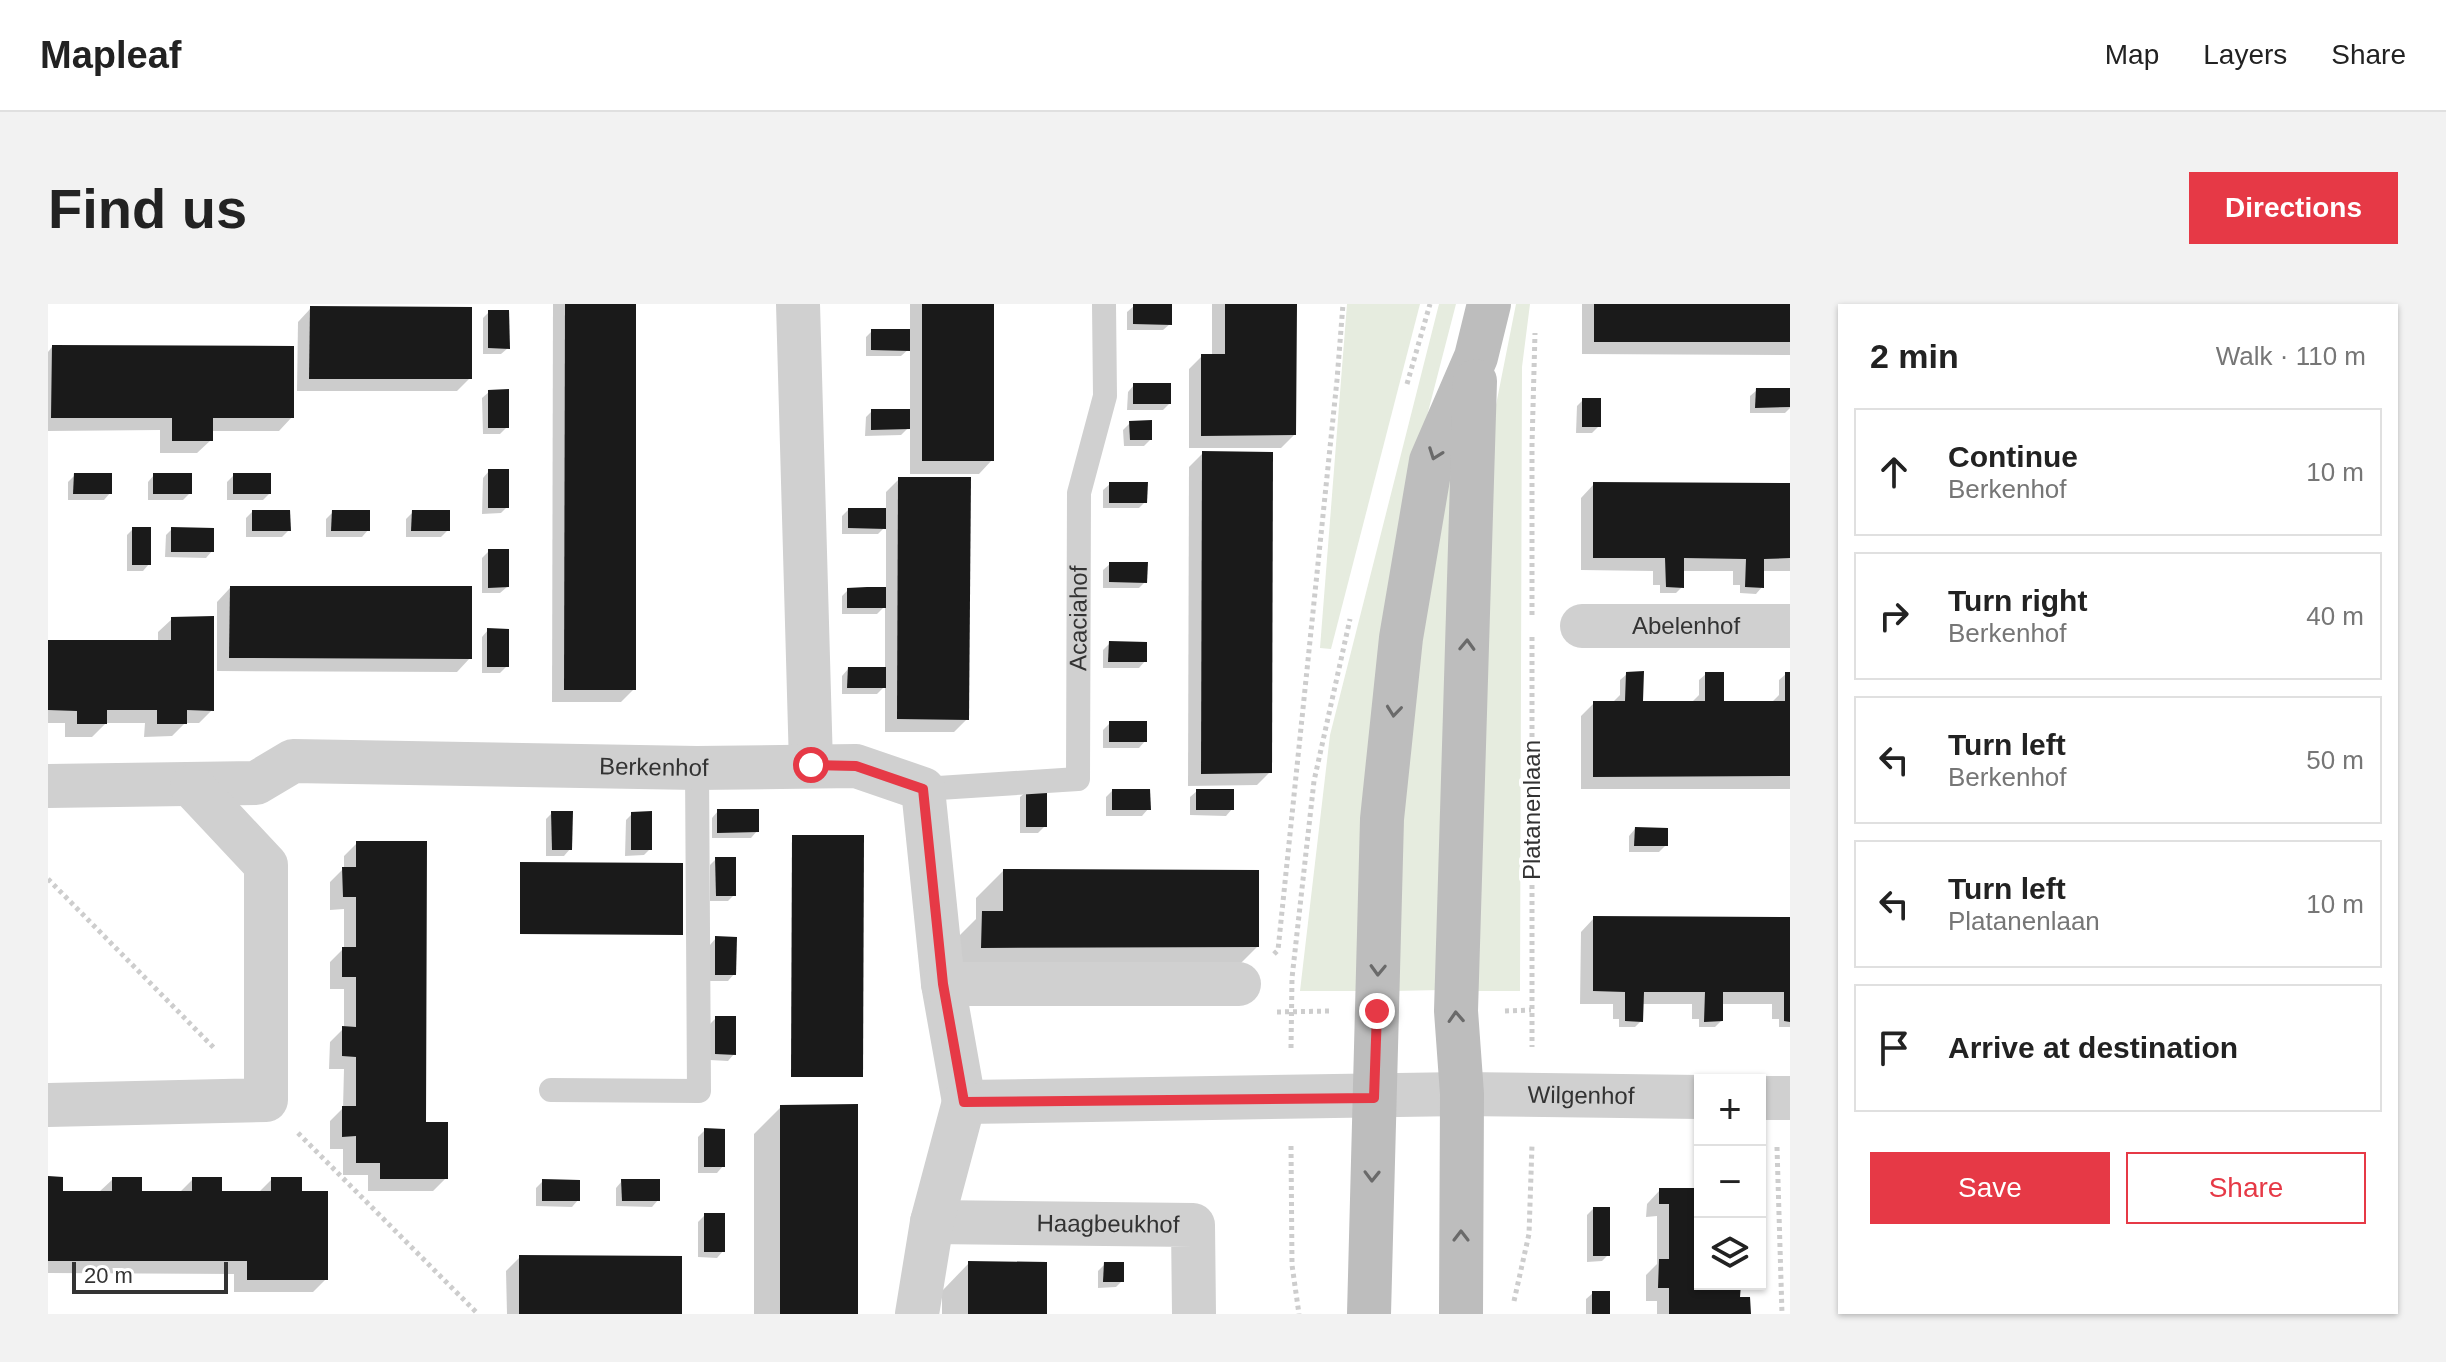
<!DOCTYPE html>
<meta charset="utf-8">
<style>
:root{--surface:#fff;--page:#f2f2f2;--text:#222;--muted:#767676;--line:#e0e0e0;--accent:#e63946}
body{margin:0;font-family:Helvetica,sans-serif;background:var(--page);color:var(--text)}
.controls{position:absolute;right:24px;bottom:24px;display:grid;overflow:hidden;border-radius:0px;box-shadow:0 2px 6px #0004}
.controls button{width:72px;height:72px;display:grid;place-items:center;padding:0;border:0;border-bottom:2px solid var(--line);background:var(--surface);color:var(--text);font:40px sans-serif}
.scale{position:absolute;left:24px;bottom:20px;width:156px;box-sizing:border-box;padding-left:8px;border:4px solid #333;border-top:0;font-size:22px;line-height:28px;white-space:nowrap;color:#333;-webkit-text-stroke:6px #fff;paint-order:stroke}
.stop{position:absolute;width:24px;height:24px;margin:-18px;border:6px solid #e63946;border-radius:50%;background:#fff}
.stop.end{background:#e63946;border-color:#fff;box-shadow:0 2px 8px #0008}
.list{margin:0;padding:0;list-style:none}
h2{display:flex;justify-content:space-between;align-items:center;height:104px;margin:0;padding:0 32px;font-size:34px}
h2 small{font-size:26px;font-weight:400;color:var(--muted)}
.list li{display:grid;grid-template-columns:52px 1fr auto;gap:24px;align-items:center;box-sizing:border-box;height:128px;margin:0 16px 16px;padding:0 16px;border:2px solid var(--line);border-radius:0px}
.list b{display:block;font-size:30px;white-space:nowrap}
.list p{margin:0;font-size:26px;white-space:nowrap;color:var(--muted)}
.list em{font-size:26px;font-style:normal;color:var(--muted)}
.actions{display:flex;gap:16px;padding:24px 32px}
.actions a{flex:1;padding:18px 0;border:2px solid var(--accent);border-radius:0px;text-align:center;font-size:28px;color:var(--accent)}
.actions .main{background:var(--accent);color:#fff}
.icon{flex:none;width:44px;height:44px;fill:none;stroke:currentColor;stroke-width:2;stroke-linecap:round;stroke-linejoin:round}
.map{position:relative;flex:none;width:1742px;height:1010px;overflow:hidden;border-radius:0px}
header{display:flex;align-items:center;gap:48px;box-sizing:border-box;height:112px;padding:0 40px;background:var(--surface);border-bottom:2px solid var(--line)}
header strong{font-size:38px}
nav{display:flex;gap:44px;margin-inline-start:auto;font-size:28px}
.intro{display:flex;align-items:center;justify-content:space-between;box-sizing:border-box;height:192px;padding:0 48px}
h1{margin:0;font-size:56px}
.button{padding:20px 36px;border-radius:0px;background:var(--accent);color:#fff;font-size:28px;font-weight:700}
main{display:flex;gap:48px;padding:0 48px}
aside{flex:1;background:var(--surface);border-radius:0px;box-shadow:0 2px 6px #0004}
.map>svg:first-child{display:block}
</style>
<header>
<strong>Mapleaf</strong>
<nav><a>Map</a><a>Layers</a><a>Share</a></nav>
</header>
<div class="intro"><h1>Find us</h1><a class="button">Directions</a></div>
<main>
<div class="map">
<svg width="1742" height="1010" viewBox="0 0 1742 1010">
<rect width="100%" height="100%" fill="#fff"/>
<!-- green -->
<g fill="#e6ecdf">
<polygon points="1299,0 1372,0 1283,345 1272,344"/>
<polygon points="1391,0 1408,0 1378,116 1317,687 1252,687 1282,431"/>
<polygon points="1468,0 1482,0 1474,63 1472,687 1422,687 1447,106"/>
<polygon points="1406,148 1395,686 1344,687 1353,447"/>
</g>
<!-- shadow -->
<g fill="#0003">
<polygon points="505,0 586,0 586,385 573,398 504,398"/>
<polygon points="862,0 944,0 944,156 931,170 862,170 862,122 853,131 817,132 818,113 824,107 862,107 862,44 853,52 818,52 818,33 824,27 862,27"/>
<polygon points="1164,0 1247,0 1246,131 1233,144 1141,144 1141,65 1154,52 1164,52"/>
<polygon points="1534,0 1742,0 1742,51 1534,50"/>
<polygon points="1086,2 1122,20 1115,26 1079,26 1079,8"/>
<polygon points="263,4 422,74 409,87 249,87 250,18"/>
<polygon points="441,8 460,44 453,50 435,50 435,14"/>
<polygon points="4,43 244,113 231,127 163,127 163,136 149,149 112,149 112,126 0,127 0,48"/>
<polygon points="1086,81 1121,100 1115,106 1079,106 1080,88"/>
<polygon points="1709,86 1742,86 1742,104 1737,109 1702,109 1702,92"/>
<polygon points="441,88 459,123 452,130 435,130 434,94"/>
<polygon points="1535,96 1551,122 1544,129 1528,129 1529,102"/>
<polygon points="1082,119 1103,135 1096,142 1076,142 1075,126"/>
<polygon points="1155,149 1222,468 1209,481 1140,482 1141,163"/>
<polygon points="441,167 459,203 453,209 434,210 435,174"/>
<polygon points="27,171 62,189 56,196 20,196 20,178"/>
<polygon points="106,171 142,189 135,196 100,196 100,178"/>
<polygon points="186,171 222,189 215,196 179,196 179,178"/>
<polygon points="851,175 919,415 906,428 837,428 837,382 829,390 794,390 794,372 800,365 837,365 837,302 829,310 794,310 794,292 800,286 838,285 838,222 830,230 794,230 794,212 800,206 838,206 838,188"/>
<polygon points="1062,180 1097,198 1091,204 1055,204 1055,186"/>
<polygon points="1546,180 1742,181 1742,267 1714,267 1714,283 1708,290 1692,289 1692,281 1685,281 1685,267 1634,267 1634,283 1628,289 1612,289 1612,281 1605,281 1605,267 1533,266 1533,194"/>
<polygon points="204,208 241,226 234,233 198,233 198,214"/>
<polygon points="285,208 320,226 314,233 278,233 278,215"/>
<polygon points="365,208 400,226 393,233 358,233 358,215"/>
<polygon points="85,225 101,260 95,267 79,267 79,231"/>
<polygon points="124,225 164,247 158,254 117,253 118,231"/>
<polygon points="441,247 459,283 452,289 434,289 434,254"/>
<polygon points="1062,260 1097,278 1091,284 1055,284 1055,266"/>
<polygon points="182,284 422,354 409,368 169,367 169,298"/>
<polygon points="124,315 164,406 151,419 137,419 124,432 96,433 97,419 58,419 44,433 17,433 17,419 0,419 0,338 110,338 110,328"/>
<polygon points="440,326 459,362 452,369 434,369 434,333"/>
<polygon points="1062,339 1097,357 1091,364 1055,364 1055,346"/>
<polygon points="1579,370 1593,399 1643,399 1651,391 1651,376 1658,370 1674,399 1724,398 1731,391 1731,376 1738,370 1742,370 1742,485 1533,485 1533,412 1546,399 1564,399 1572,391 1572,376"/>
<polygon points="1062,419 1097,437 1091,444 1055,444 1055,426"/>
<polygon points="979,487 997,522 990,529 972,529 972,493"/>
<polygon points="1064,487 1100,505 1094,512 1058,512 1058,493"/>
<polygon points="1149,487 1184,505 1178,512 1142,511 1142,493"/>
<polygon points="670,507 709,527 703,534 664,534 664,514"/>
<polygon points="504,509 522,545 516,552 498,552 498,515"/>
<polygon points="584,510 602,545 596,551 577,552 578,516"/>
<polygon points="1587,525 1618,541 1611,548 1581,548 1581,532"/>
<polygon points="309,539 376,820 398,874 385,887 320,887 320,871 295,871 295,845 282,845 282,817 295,804 296,765 281,765 282,738 296,724 296,685 282,685 282,658 296,644 296,605 282,606 282,578 296,564 296,552"/>
<polygon points="668,555 686,591 680,597 662,597 662,561"/>
<polygon points="955,567 1209,643 1182,670 907,671 907,636 928,615 928,594"/>
<polygon points="1546,614 1742,615 1742,723 1731,723 1731,715 1724,715 1724,700 1673,700 1673,717 1667,723 1651,723 1651,715 1644,715 1644,700 1594,700 1593,717 1587,723 1571,723 1571,715 1565,715 1565,700 1532,700 1533,628"/>
<polygon points="668,634 686,670 680,677 661,677 662,641"/>
<polygon points="668,714 686,750 680,757 662,756 662,720"/>
<polygon points="733,803 808,1010 706,1010 706,830"/>
<polygon points="657,826 675,862 669,869 650,869 650,833"/>
<polygon points="0,875 13,889 51,888 65,875 92,889 131,889 145,875 172,889 210,889 224,875 252,889 278,975 265,988 186,988 186,970 0,969"/>
<polygon points="495,877 530,896 524,903 488,902 488,884"/>
<polygon points="574,877 610,896 604,903 568,902 568,884"/>
<polygon points="1612,886 1652,886 1652,980 1690,980 1690,995 1701,1010 1609,1010 1609,997 1598,997 1598,971 1609,960 1609,912 1598,913 1599,900"/>
<polygon points="1545,905 1560,951 1554,957 1539,958 1539,911"/>
<polygon points="657,911 675,947 669,954 650,953 650,918"/>
<polygon points="472,953 632,1010 459,1010 458,967"/>
<polygon points="921,959 997,1010 894,1010 894,987"/>
<polygon points="1057,960 1074,977 1068,983 1050,984 1050,967"/>
<polygon points="1545,989 1560,1010 1538,1010 1538,995"/>
</g>
<!-- building -->
<g fill="#1a1a1a">
<polygon points="517,0 588,0 588,386 516,386"/>
<rect x="874" y="0" width="72" height="157"/>
<polygon points="1085,0 1124,0 1124,21 1085,20"/>
<polygon points="1177,0 1249,0 1248,131 1153,132 1153,50 1177,50"/>
<rect x="1546" y="0" width="196" height="38"/>
<polygon points="262,2 424,3 424,75 261,75"/>
<polygon points="440,6 461,6 462,45 440,44"/>
<polygon points="823,25 862,25 862,47 823,46"/>
<polygon points="4,41 246,42 246,114 165,114 165,137 124,137 124,114 3,114"/>
<rect x="1085" y="79" width="38" height="21"/>
<polygon points="1708,84 1742,84 1742,103 1707,104"/>
<polygon points="461,85 461,124 440,124 440,86"/>
<rect x="1534" y="94" width="19" height="29"/>
<polygon points="823,105 862,105 862,125 823,126"/>
<polygon points="1104,116 1104,136 1082,136 1081,117"/>
<polygon points="1154,147 1225,148 1224,469 1153,470"/>
<rect x="440" y="165" width="21" height="39"/>
<polygon points="26,169 64,169 64,190 25,190"/>
<rect x="105" y="169" width="39" height="21"/>
<rect x="185" y="169" width="38" height="21"/>
<polygon points="850,173 923,173 921,416 849,415"/>
<polygon points="1061,178 1100,178 1099,199 1061,199"/>
<polygon points="1545,178 1742,179 1742,254 1716,255 1716,284 1697,283 1698,255 1636,254 1636,284 1618,283 1617,254 1545,254"/>
<polygon points="800,204 838,204 838,225 800,224"/>
<polygon points="204,206 242,206 243,227 204,227"/>
<polygon points="284,206 322,206 322,227 283,227"/>
<polygon points="364,206 402,206 402,227 363,227"/>
<rect x="84" y="223" width="19" height="38"/>
<polygon points="123,223 166,224 166,248 123,248"/>
<polygon points="440,245 461,245 461,283 440,284"/>
<polygon points="1061,258 1100,258 1099,279 1061,278"/>
<polygon points="182,282 424,282 424,355 181,354"/>
<polygon points="819,283 838,283 838,304 799,304 799,284"/>
<polygon points="166,312 166,407 139,406 139,420 109,420 109,406 59,406 59,420 29,420 29,407 0,406 0,336 123,336 123,313"/>
<polygon points="439,324 461,325 461,363 439,363"/>
<polygon points="1061,337 1099,338 1099,358 1060,358"/>
<polygon points="800,363 838,363 838,384 799,384"/>
<polygon points="1596,367 1595,397 1657,397 1657,368 1676,368 1676,397 1737,397 1737,368 1742,368 1742,472 1545,473 1545,397 1577,397 1578,368"/>
<rect x="1061" y="417" width="38" height="21"/>
<rect x="978" y="485" width="21" height="38"/>
<polygon points="1064,485 1102,485 1103,506 1064,506"/>
<rect x="1148" y="485" width="38" height="21"/>
<polygon points="669,505 711,505 711,528 669,529"/>
<polygon points="503,507 525,507 524,546 504,546"/>
<polygon points="604,507 604,546 583,546 583,508"/>
<polygon points="1587,523 1620,524 1620,542 1586,542"/>
<polygon points="744,531 816,531 815,773 743,773"/>
<polygon points="308,537 379,537 378,818 400,818 400,875 332,875 332,859 308,859 308,832 294,833 294,802 308,802 308,753 294,752 294,722 308,723 308,673 294,673 294,643 308,643 308,593 295,593 294,563 308,563"/>
<polygon points="667,553 688,553 688,592 668,592"/>
<polygon points="472,558 635,559 635,631 472,630"/>
<polygon points="955,565 1211,566 1211,643 933,644 934,607 955,607"/>
<polygon points="1545,612 1742,613 1742,718 1736,717 1736,688 1675,688 1675,717 1656,718 1657,688 1596,688 1595,718 1577,717 1577,688 1545,687"/>
<polygon points="667,632 689,633 688,671 667,671"/>
<polygon points="667,712 688,712 688,751 667,750"/>
<polygon points="810,800 810,1010 732,1010 732,801"/>
<polygon points="656,824 677,825 677,863 656,863"/>
<polygon points="0,872 15,873 15,887 64,887 64,873 94,873 94,887 144,887 144,873 174,873 174,887 223,887 223,873 254,873 254,887 280,887 280,976 199,976 199,957 0,957"/>
<polygon points="494,875 532,876 532,897 494,897"/>
<polygon points="573,875 612,875 612,897 574,897"/>
<polygon points="1611,884 1652,884 1652,980 1693,980 1692,993 1702,993 1703,1010 1621,1010 1621,984 1610,984 1611,955 1621,955 1621,900 1611,900"/>
<rect x="1545" y="903" width="17" height="49"/>
<rect x="656" y="909" width="21" height="39"/>
<polygon points="471,951 634,952 634,1010 471,1010"/>
<polygon points="920,957 999,958 999,1010 920,1010"/>
<polygon points="1056,958 1076,958 1076,978 1055,978"/>
<rect x="1544" y="987" width="18" height="23"/>
</g>
<g fill="none" stroke-linecap="round" stroke-linejoin="round">
<!-- path -->
<g stroke="#cdcdcd" stroke-width="5" stroke-dasharray="4 4" stroke-linecap="butt">
<polyline points="1359,80 1382,0"/>
<polyline points="1484,311 1484,141 1487,29"/>
<polyline points="1484,333 1484,743"/>
<polyline points="0,575 167,745"/>
<polyline points="1226,650 1230,646 1289,76 1295,0"/>
<polyline points="1457,707 1483,706"/>
<polyline points="1229,708 1283,707"/>
<polyline points="1243,744 1244,674 1266,477 1302,315"/>
<polyline points="250,829 430,1010"/>
<polyline points="1243,842 1244,961 1251,1010"/>
<polyline points="1729,843 1734,1010"/>
<polyline points="1466,997 1481,930 1484,841"/>
</g>
<!-- lane -->
<g stroke="#d0d0d0" stroke-width="24">
<path id="s1" d="M875 485 1030 475 1031 189 1057 92 1056 0"/>
<polyline points="503,786 651,787 649,464"/>
</g>
<!-- street -->
<g stroke="#d0d0d0" stroke-width="44">
<polyline points="750,0 763,461"/>
<path id="s2" d="M1534 322H1742"/>
<path id="s3" d="M0 482 208 479 245 457 649 464 808 462 875 485 895 680 916 798 1414 790 1652 793"/>
<polyline points="895,680 1191,680"/>
<polyline points="1712,794 1742,794"/>
<polyline points="0,801 218,796 218,561 144,482"/>
<path id="s4" d="M884 918 1145 921 1146 1010"/>
<polyline points="869,1010 884,918 916,798"/>
</g>
<!-- secondary -->
<g stroke="#bdbdbd" stroke-width="44">
<polyline points="1321,1010 1334,515 1353,334 1383,157 1428,53 1441,0"/>
<polyline points="1413,1010 1414,790 1408,707 1427,77"/>
</g>
</g>
<!-- one-way arrows -->
<defs><path id="oneway-chevron" d="M-2-3.5L2.5 0L-2 3.5" fill="none" stroke-width="1.6" stroke-linecap="round" stroke-linejoin="round" transform="scale(2)"/></defs>
<g stroke="#6a6a6a">
<use href="#oneway-chevron" transform="translate(1387 150) rotate(110)"/>
<use href="#oneway-chevron" transform="translate(1419 341) rotate(-88)"/>
<use href="#oneway-chevron" transform="translate(1346 407) rotate(96)"/>
<use href="#oneway-chevron" transform="translate(1330 666) rotate(92)"/>
<use href="#oneway-chevron" transform="translate(1408 713) rotate(-93)"/>
<use href="#oneway-chevron" transform="translate(1324 872) rotate(91)"/>
<use href="#oneway-chevron" transform="translate(1413 932) rotate(-90)"/>
</g>
<g fill="none" stroke-linecap="round" stroke-linejoin="round">
<!-- route -->
<polyline stroke="#e63946" stroke-width="10" points="763,461 808,462 875,485 895,680 916,798 1326,794 1329,707"/>
</g>
<g text-anchor="middle" stroke-width="8" stroke-linejoin="round" paint-order="stroke">
<!-- street labels -->
<g font-size="24" fill="#333" stroke="#fff">
<text dy="8" stroke="none"><textPath href="#s1" startOffset="316">Acaciahof</textPath></text>
<text dy="8" stroke="none"><textPath href="#s2" startOffset="104">Abelenhof</textPath></text>
<text dy="8" stroke="none"><textPath href="#s3" startOffset="612">Berkenhof</textPath></text>
<text transform="translate(1484 506) rotate(-90)" y="8">Platanenlaan</text>
<text dy="8" stroke="none"><textPath href="#s3" startOffset="1818">Wilgenhof</textPath></text>
<text dy="8" stroke="none"><textPath href="#s4" startOffset="176">Haagbeukhof</textPath></text>
</g>
</g>
</svg>
<div class="controls">
<button>+</button>
<button>−</button>
<button><svg class="icon" aria-label="layers" viewBox="0 0 24 24"><path d="M12 4l9 5-9 5-9-5zM3 14l9 5 9-5"/></svg></button>
</div>
<div class="scale">20 m</div>
<div class="stop" style="left:763px;top:461px"></div>
<div class="stop end" style="left:1329px;top:707px"></div>
</div>
<aside>
<h2>2 min<small>Walk · 110 m</small></h2>
<ul class="list">
<li><svg class="icon" aria-label="ahead" viewBox="0 0 24 24"><path d="M12 20V5M6 11l6-6 6 6"/></svg><div><b>Continue</b><p>Berkenhof</p></div><em>10 m</em></li>
<li><svg class="icon" aria-label="right" viewBox="0 0 24 24"><path d="M7 20v-9h11M14 6l5 5-5 5"/></svg><div><b>Turn right</b><p>Berkenhof</p></div><em>40 m</em></li>
<li><svg class="icon" aria-label="left" viewBox="0 0 24 24"><path d="M17 20v-9H6M10 6l-5 5 5 5"/></svg><div><b>Turn left</b><p>Berkenhof</p></div><em>50 m</em></li>
<li><svg class="icon" aria-label="left" viewBox="0 0 24 24"><path d="M17 20v-9H6M10 6l-5 5 5 5"/></svg><div><b>Turn left</b><p>Platanenlaan</p></div><em>10 m</em></li>
<li><svg class="icon" aria-label="arrive" viewBox="0 0 24 24"><path d="M6 21V4h12l-3 4 3 4H6"/></svg><div><b>Arrive at destination</b></div></li>
</ul>
<div class="actions"><a class="main">Save</a><a>Share</a></div>
</aside>
</main>
